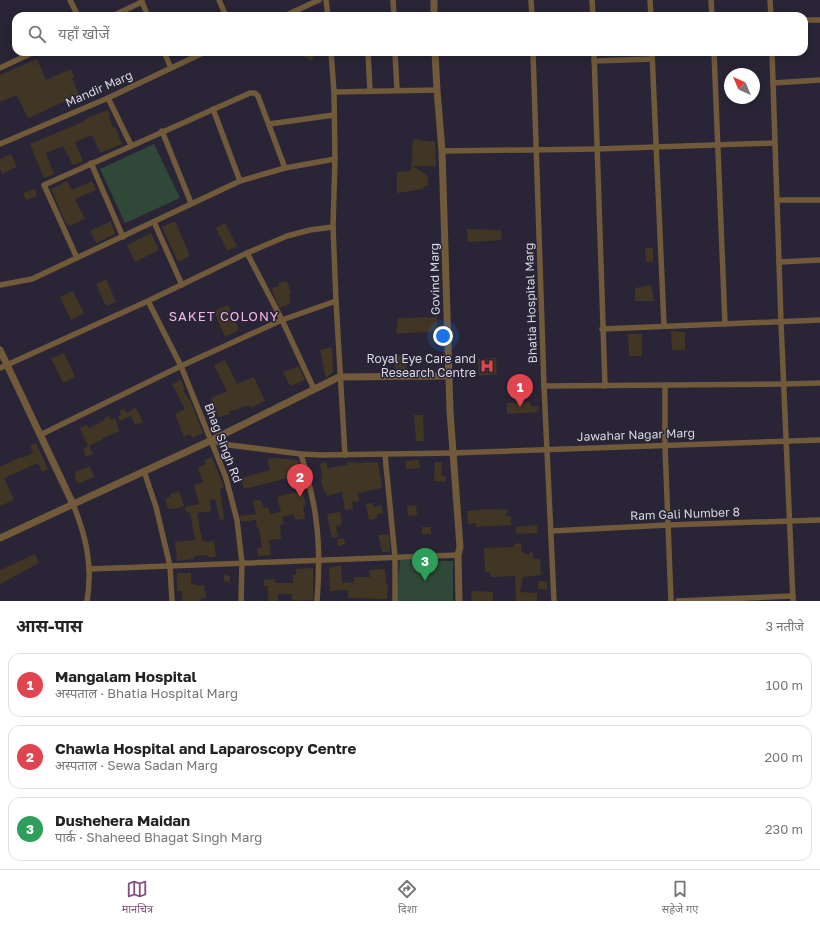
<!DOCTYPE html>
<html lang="hi">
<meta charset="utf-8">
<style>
:root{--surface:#fff;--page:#f6f6f6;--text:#222;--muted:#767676;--line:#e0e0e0;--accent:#82507c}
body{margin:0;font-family:"Golos Text","Noto Sans Devanagari",sans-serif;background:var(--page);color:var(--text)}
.compass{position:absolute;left:724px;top:68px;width:36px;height:36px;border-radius:50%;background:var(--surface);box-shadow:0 2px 10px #0003;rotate:316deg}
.you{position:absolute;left:443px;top:336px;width:14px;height:14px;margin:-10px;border:3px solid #fff;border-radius:50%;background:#1a73e8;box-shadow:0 0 0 6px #1a73e833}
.badge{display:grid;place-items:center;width:26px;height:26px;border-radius:50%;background:var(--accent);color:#fff;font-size:13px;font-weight:700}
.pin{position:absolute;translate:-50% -33px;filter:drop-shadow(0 1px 2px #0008)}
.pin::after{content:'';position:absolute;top:21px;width:14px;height:12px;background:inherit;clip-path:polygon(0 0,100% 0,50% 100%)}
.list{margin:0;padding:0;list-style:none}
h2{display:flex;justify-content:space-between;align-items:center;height:52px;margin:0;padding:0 16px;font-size:17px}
h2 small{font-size:13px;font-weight:400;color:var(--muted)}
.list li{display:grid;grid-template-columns:26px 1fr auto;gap:12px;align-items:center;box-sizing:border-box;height:64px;margin:0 8px 8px;padding:0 8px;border:1px solid var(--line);border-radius:12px}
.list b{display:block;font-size:15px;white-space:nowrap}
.list p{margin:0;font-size:13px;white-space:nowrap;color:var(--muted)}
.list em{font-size:13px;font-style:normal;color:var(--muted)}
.icon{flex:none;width:22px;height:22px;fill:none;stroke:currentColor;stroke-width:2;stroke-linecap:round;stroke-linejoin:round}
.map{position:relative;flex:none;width:820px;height:601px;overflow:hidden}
.search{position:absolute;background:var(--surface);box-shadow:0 2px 10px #0003;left:12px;right:12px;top:12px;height:44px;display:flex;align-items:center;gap:10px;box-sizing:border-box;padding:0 14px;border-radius:12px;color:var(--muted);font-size:15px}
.sheet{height:268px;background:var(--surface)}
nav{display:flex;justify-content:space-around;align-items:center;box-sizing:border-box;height:56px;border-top:1px solid var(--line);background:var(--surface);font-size:11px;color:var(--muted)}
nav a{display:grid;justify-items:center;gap:2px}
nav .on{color:var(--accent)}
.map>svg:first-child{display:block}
</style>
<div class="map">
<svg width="820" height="601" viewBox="0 0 820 601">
<rect width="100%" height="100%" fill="#292536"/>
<!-- green -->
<g fill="#2f4838">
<polygon points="154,144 180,198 125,223 100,169"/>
<polygon points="400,560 453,561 453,601 396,601"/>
</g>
<!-- building -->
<g fill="#413624">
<polygon points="295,52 316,52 311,61"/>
<polygon points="37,59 46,80 71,69 74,77 72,78 79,95 28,118 17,95 0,102 0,75"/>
<polygon points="108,110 110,116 109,117 113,128 115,127 122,144 100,153 92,135 75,142 83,161 73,165 63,146 46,153 54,174 44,178 30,144 85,121 85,119"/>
<polygon points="413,139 435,142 436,166 412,166 428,176 428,186 424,186 423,189 397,193 397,172 411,171"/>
<polygon points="11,154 17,167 2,174 0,169 0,159"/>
<polygon points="67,181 72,190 92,181 96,190 75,199 85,219 70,226 69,224 67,226 51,189"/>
<polygon points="35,189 37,196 26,200 23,193"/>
<polygon points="111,221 115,234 96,243 90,231"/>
<polygon points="175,221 190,256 178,262 162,227"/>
<polygon points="225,223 237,246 227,251 216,228"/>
<polygon points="467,229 501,230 502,240 468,242"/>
<polygon points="151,233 159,250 135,262 127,245"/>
<polygon points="645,248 653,248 653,262 646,262"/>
<polygon points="106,279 116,302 106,306 96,284"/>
<polygon points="287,281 291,293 289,294 291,303 280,308 275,298 272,288 279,286 278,283"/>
<polygon points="651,285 654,301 635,301 635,288"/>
<polygon points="73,291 84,313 71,320 60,297"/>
<polygon points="228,305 239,330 225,337 214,311"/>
<polygon points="437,317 438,331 396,334 398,318"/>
<polygon points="671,331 685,332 685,350 672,350"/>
<polygon points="628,334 642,334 642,356 629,356"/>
<polygon points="332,347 333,372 326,378 320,350"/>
<polygon points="64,353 75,377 63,383 51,358"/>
<polygon points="395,355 405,356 407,371 395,371"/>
<polygon points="496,358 497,374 479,376 478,359"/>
<polygon points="225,360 237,384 254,377 265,401 250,408 249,405 229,412 230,414 219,417 215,408 214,408 211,398 227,391 214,365"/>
<polygon points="299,366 305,380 290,386 283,372"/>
<polygon points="181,380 185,390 183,391 190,400 203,433 192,438 190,434 184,437 175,414 185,409 172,384"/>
<polygon points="530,402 531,407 538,406 538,412 507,414 507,403"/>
<polygon points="136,408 143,422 135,425 131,416 120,421 118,417 121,415 119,411 125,409 126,413"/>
<polygon points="414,415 423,415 424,441 416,441"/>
<polygon points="109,416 111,420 115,418 119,431 103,438 103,439 89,446 93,454 86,457 83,449 88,446 80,428 87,425 89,428 105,420 104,418"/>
<polygon points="36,443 48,469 42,472 38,463 4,478 14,500 0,506 0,467 21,457 22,458 33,453 30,446"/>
<polygon points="212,457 224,487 220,489 224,519 220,520 215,499 210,500 211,511 197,513 202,541 205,540 205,542 214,541 216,557 208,557 208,555 194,556 194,559 177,561 175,542 195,540 190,512 186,513 185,507 199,504 194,485 203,482 198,468 206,464 204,460"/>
<polygon points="275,458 298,460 300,475 244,489 241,478 270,470 267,459"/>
<polygon points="419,460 420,468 406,469 406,461"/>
<polygon points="326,462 328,468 347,465 347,462 361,463 370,462 371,463 378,462 382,488 358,493 359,501 352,502 353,509 345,510 342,492 327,496 326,492 324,492 321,479 323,479 320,464"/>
<polygon points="435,462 442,462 441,476 446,476 445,482 434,481"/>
<polygon points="90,466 94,477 78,484 74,476 76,475 75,472"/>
<polygon points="302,490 306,505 303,505 305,519 295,520 294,514 282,517 284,524 280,525 281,539 269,540 271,555 258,556 257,548 262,548 259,528 257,528 256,520 241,522 240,516 256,514 253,501 260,500 264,508 268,507 270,514 281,512 277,497"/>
<polygon points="179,491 184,506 175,509 174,508 168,509 165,498 171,497 170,494"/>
<polygon points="373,503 373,507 381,505 383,513 377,514 377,518 369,520 366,504"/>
<polygon points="416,505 417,515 408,516 407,506"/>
<polygon points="488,509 510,510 504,515 511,517 511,525 476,527 476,523 468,524 467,511"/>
<polygon points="340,512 342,525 336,526 338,537 332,538 327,514"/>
<polygon points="537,525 538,533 516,534 516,527"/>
<rect x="422" y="527" width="9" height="7"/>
<polygon points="389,534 390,552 382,552 378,535"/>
<polygon points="344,538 345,544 338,546 337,539"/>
<polygon points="521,543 521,551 528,555 532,551 534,559 540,559 541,575 523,577 520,592 537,593 537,601 516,601 515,576 491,577 490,572 485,572 484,548 514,547 514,544"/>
<polygon points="35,554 39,563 0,584 0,570"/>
<polygon points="341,566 342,583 354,582 354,577 370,577 369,570 385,569 386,584 388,584 387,599 348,598 348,590 330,591 329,567"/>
<polygon points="313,568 313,600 301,600 301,601 292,600 292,594 278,594 278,601 268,601 268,586 264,586 264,580 275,579 275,583 293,583 293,575 296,575 296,569"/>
<polygon points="177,573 191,573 191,584 205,586 204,591 206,591 206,598 201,598 201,601 182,601 182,591 177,591"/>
<polygon points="224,575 230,576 230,582 224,581"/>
<polygon points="538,581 544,581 544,582 547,582 547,589 538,589"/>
<polygon points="472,591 493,592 493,601 471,601"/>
</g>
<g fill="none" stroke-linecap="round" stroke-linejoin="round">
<!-- minor -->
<g stroke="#705a3a" stroke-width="5.5">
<polyline points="70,0 78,16"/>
<polyline points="141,0 148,16"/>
<polyline points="219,0 226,16"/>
<polyline points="326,0 328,16"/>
<polyline points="393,0 394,16"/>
<polyline points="531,0 532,16"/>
<polyline points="592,0 593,16"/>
<polyline points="650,0 651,16"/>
<polyline points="711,0 712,16"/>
<polyline points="770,0 771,16"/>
<polyline points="112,16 142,2"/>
<polyline points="284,16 319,0"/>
<polyline points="804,20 820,20"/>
<polyline points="164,52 171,68"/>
<polyline points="331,52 334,92 335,159 333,227 336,301 345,455"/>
<polyline points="368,52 370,91"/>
<polyline points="395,52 397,90"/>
<polyline points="533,52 544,386 554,601"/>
<polyline points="594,52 605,386"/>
<polyline points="652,52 664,325"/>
<polyline points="714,52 725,324"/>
<polyline points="772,52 781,322 793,601"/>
<polyline points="594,61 652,59"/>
<polyline points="0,68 34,52"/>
<polyline points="773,83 820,80"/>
<polyline points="334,92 437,90"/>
<polyline points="108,98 131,145"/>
<polyline points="213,109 240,181"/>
<polyline points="269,124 334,115"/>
<polyline points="162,131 191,203"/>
<polyline points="0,144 108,98 205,52"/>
<polyline points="442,151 597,149 774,143"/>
<polyline points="91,163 123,237"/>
<polyline points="778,200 820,200"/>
<polyline points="154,222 182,285"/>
<polyline points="247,253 282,320 314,389"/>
<polyline points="77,258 44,185 250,93 255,93 258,96 285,168"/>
<polyline points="779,262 820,260"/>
<polyline points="0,285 32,279 240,181 285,168 335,159"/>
<polyline points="148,301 181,366 226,478 237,520 242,563 241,601"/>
<polyline points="602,329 820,320"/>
<polyline points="0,368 148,301 247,253 287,236 310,230 333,227"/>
<polyline points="544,386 784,384 820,383"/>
<polyline points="665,386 665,446 671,601"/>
<polyline points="40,435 181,366 282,320 336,301"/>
<polyline points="212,440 221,444 301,454 322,455 453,453 820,440"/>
<path d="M301 454C307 476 314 498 316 520 320 547 319 574 317 601"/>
<polyline points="385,455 395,557 395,601"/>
<polyline points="144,471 156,507 170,566 172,601"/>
<path d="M73 504C86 536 93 566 87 601"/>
<polyline points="551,531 668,525 820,520"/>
<polyline points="89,569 458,555"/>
<polyline points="678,601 793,596"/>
</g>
<!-- tertiary -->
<g stroke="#705a3a" stroke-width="7">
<polyline points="434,0 434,16"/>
<polyline points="435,52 437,90 442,151 450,411 460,547 458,555 459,601"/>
<polyline points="0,350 73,504"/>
<polyline points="0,538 212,440 339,377 448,376"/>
</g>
</g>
<!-- icons -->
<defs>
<symbol id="hospital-bare" viewBox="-9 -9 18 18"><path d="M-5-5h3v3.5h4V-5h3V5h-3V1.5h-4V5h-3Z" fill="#e0444e" stroke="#292536" stroke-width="2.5" paint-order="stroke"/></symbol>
</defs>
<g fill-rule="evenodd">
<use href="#hospital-bare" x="477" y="356" width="20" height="20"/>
</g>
<g text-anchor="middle" stroke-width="3" stroke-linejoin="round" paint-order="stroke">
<!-- street labels -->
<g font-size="12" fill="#d9d7e2" stroke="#292536">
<text transform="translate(99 89) rotate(-24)" y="4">Mandir Marg</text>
<text transform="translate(435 279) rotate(-91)" y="4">Govind Marg</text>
<text transform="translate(531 303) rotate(-92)" y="4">Bhatia Hospital Marg</text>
<text transform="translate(636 435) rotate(-2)" y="4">Jawahar Nagar Marg</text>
<text transform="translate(223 443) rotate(69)" y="4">Bhag Singh Rd</text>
<text transform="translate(685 514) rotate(-2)" y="4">Ram Gali Number 8</text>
</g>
<!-- poi labels -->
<g font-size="12" fill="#d9d7e2" stroke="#292536" text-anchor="end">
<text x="476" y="363">Royal Eye Care and<tspan x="476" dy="14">Research Centre</tspan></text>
</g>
<!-- neighbourhood labels -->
<g font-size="13" letter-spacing="1" fill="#f4b5eb" stroke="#292536">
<text x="224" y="321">SAKET COLONY</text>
</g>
</g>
</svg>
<svg class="compass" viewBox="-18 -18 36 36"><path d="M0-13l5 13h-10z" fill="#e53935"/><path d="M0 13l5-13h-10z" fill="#767676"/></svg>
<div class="you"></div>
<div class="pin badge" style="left:520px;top:407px;background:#e0444e">1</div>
<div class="pin badge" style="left:300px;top:497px;background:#e0444e">2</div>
<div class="pin badge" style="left:425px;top:581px;background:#2e9e5b">3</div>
<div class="search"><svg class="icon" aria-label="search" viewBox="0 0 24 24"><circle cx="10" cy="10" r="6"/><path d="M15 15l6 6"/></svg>यहाँ खोजें</div>
</div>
<section class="sheet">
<h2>आस-पास<small>3 नतीजे</small></h2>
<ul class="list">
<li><span class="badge" style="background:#e0444e">1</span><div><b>Mangalam Hospital</b><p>अस्पताल · Bhatia Hospital Marg</p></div><em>100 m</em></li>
<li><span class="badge" style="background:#e0444e">2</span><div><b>Chawla Hospital and Laparoscopy Centre</b><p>अस्पताल · Sewa Sadan Marg</p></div><em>200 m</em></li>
<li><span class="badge" style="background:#2e9e5b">3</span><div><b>Dushehera Maidan</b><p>पार्क · Shaheed Bhagat Singh Marg</p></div><em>230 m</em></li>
</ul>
</section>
<nav>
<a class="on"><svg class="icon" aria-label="map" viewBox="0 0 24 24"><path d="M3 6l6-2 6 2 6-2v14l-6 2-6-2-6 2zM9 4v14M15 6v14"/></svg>मानचित्र</a>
<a><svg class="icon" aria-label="directions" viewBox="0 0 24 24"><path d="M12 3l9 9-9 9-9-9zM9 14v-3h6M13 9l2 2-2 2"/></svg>दिशा</a>
<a><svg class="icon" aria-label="saved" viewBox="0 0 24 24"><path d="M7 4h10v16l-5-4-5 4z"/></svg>सहेजे गए</a>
</nav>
